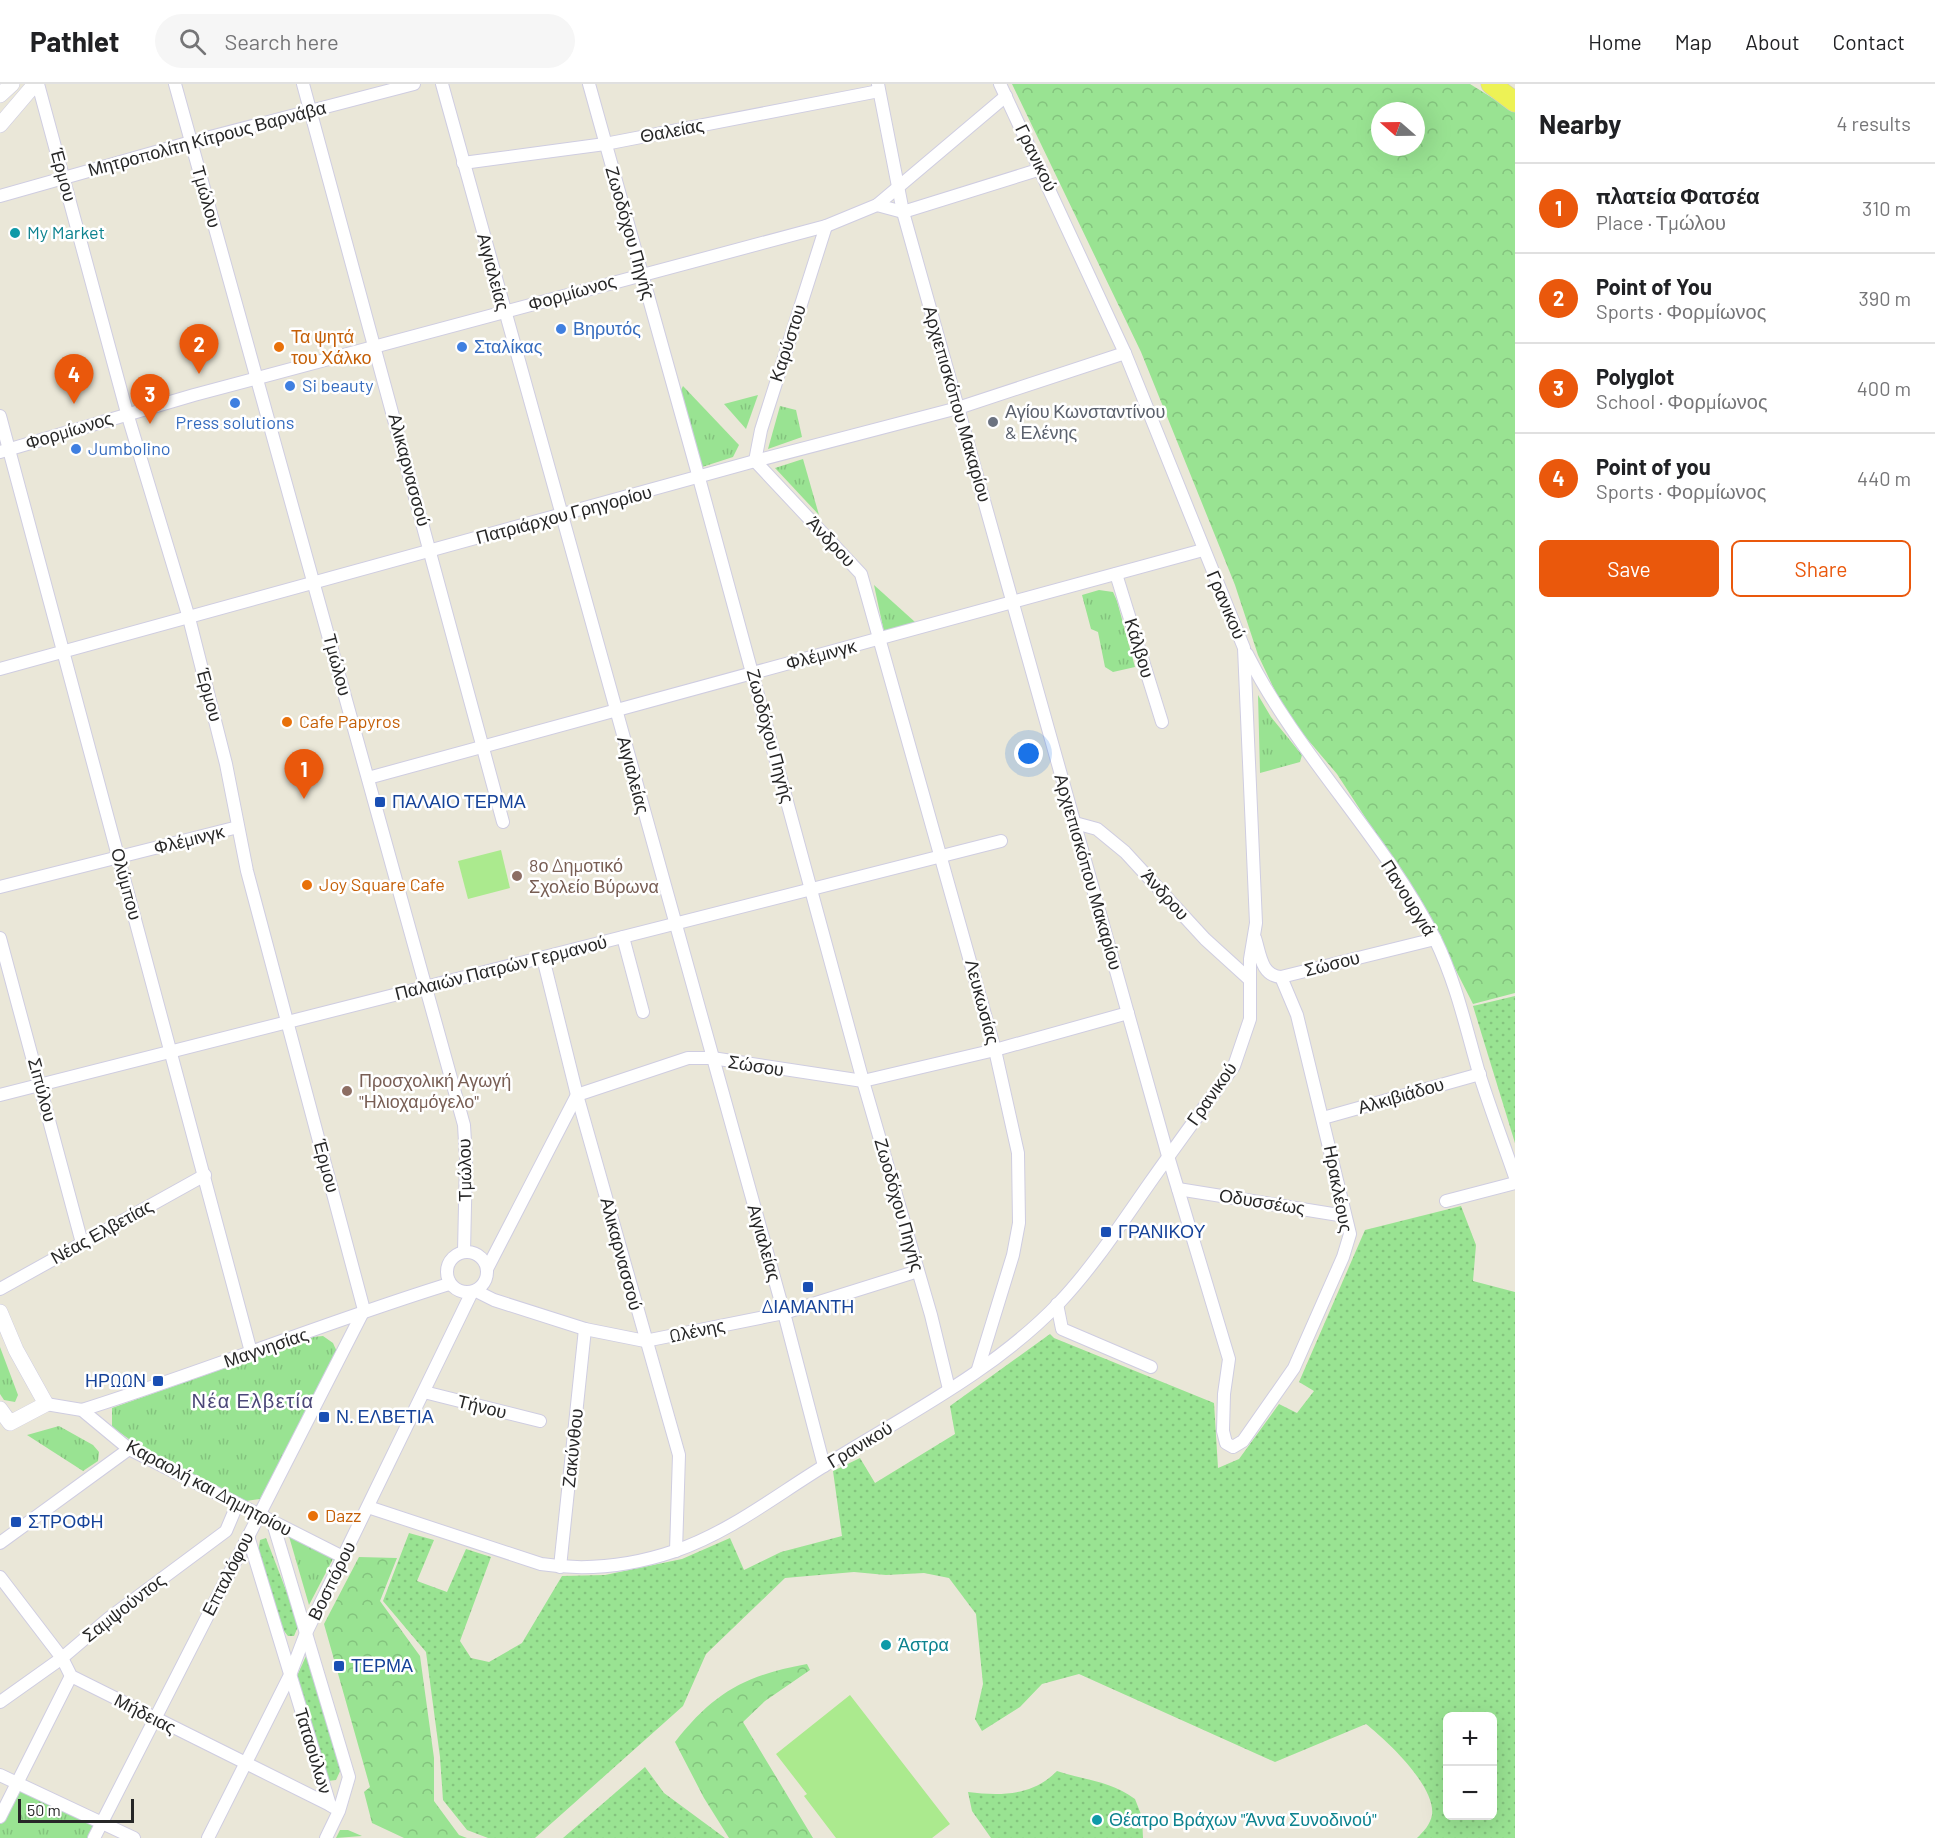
<!DOCTYPE html>
<meta charset="utf-8">
<style>
:root{--surface:#fff;--page:#f6f6f6;--text:#202124;--muted:#757577;--line:#e0e0e0;--accent:#ea580c}
body{margin:0;font-family:Barlow,sans-serif;background:var(--page);color:var(--text)}
.controls{position:absolute;right:18px;bottom:18px;display:grid;overflow:hidden;border-radius:9px;box-shadow:0 6px 24px #0002}
.controls button{width:54px;height:54px;display:grid;place-items:center;padding:0;border:0;border-bottom:2px solid var(--line);background:var(--surface);color:var(--text);font:30px sans-serif}
.compass{position:absolute;left:1371px;top:18px;width:54px;height:54px;border-radius:50%;background:var(--surface);box-shadow:0 6px 24px #0002;rotate:290deg}
.scale{position:absolute;left:18px;bottom:15px;width:116px;box-sizing:border-box;padding-left:6px;border:3px solid #272727;border-top:0;font-size:16px;line-height:21px;white-space:nowrap;color:#272727;-webkit-text-stroke:4px #fff;paint-order:stroke}
.you{position:absolute;left:1029px;top:670px;width:21px;height:21px;margin:-15px;border:4px solid #fff;border-radius:50%;background:#1a73e8;box-shadow:0 0 0 9px #1a73e833}
.badge{display:grid;place-items:center;width:39px;height:39px;border-radius:50%;background:var(--accent);color:#fff;font-size:20px;font-weight:700}
.pin{position:absolute;translate:-50% -50px;filter:drop-shadow(0 2px 3px #0008)}
.pin::after{content:'';position:absolute;top:32px;width:21px;height:18px;background:inherit;clip-path:polygon(0 0,100% 0,50% 100%)}
.list{margin:0;padding:0;list-style:none}
h2{display:flex;justify-content:space-between;align-items:center;height:78px;margin:0;padding:0 24px;font-size:26px}
h2 small{font-size:20px;font-weight:400;color:var(--muted)}
.list li{display:grid;grid-template-columns:39px 1fr auto;gap:18px;align-items:center;box-sizing:border-box;height:90px;padding:0 24px;border-top:2px solid var(--line)}
.list b{display:block;font-size:22px;white-space:nowrap}
.list p{margin:0;font-size:20px;white-space:nowrap;color:var(--muted)}
.list em{font-size:20px;font-style:normal;color:var(--muted)}
.actions{display:flex;gap:12px;padding:18px 24px}
.actions a{flex:1;padding:14px 0;border:2px solid var(--accent);border-radius:9px;text-align:center;font-size:21px;color:var(--accent)}
.actions .main{background:var(--accent);color:#fff}
.icon{flex:none;width:33px;height:33px;fill:none;stroke:currentColor;stroke-width:2;stroke-linecap:round;stroke-linejoin:round}
.map{position:relative;flex:none;width:1515px;height:1754px;overflow:hidden}
header{display:flex;align-items:center;gap:36px;box-sizing:border-box;height:84px;padding:0 30px;background:var(--surface);border-bottom:2px solid var(--line)}
header strong{font-size:28px}
nav{display:flex;gap:33px;margin-inline-start:auto;font-size:21px}
.search{width:420px;height:54px;background:var(--page);display:flex;align-items:center;gap:15px;box-sizing:border-box;padding:0 21px;border-radius:33px;color:var(--muted);font-size:22px}
main{display:flex}
aside{flex:1;background:var(--surface)}
.map>svg:first-child{display:block}
</style>
<header>
<strong>Pathlet</strong>
<div class="search"><svg class="icon" aria-label="search" viewBox="0 0 24 24"><circle cx="10" cy="10" r="6"/><path d="M15 15l6 6"/></svg>Search here</div>
<nav><a>Home</a><a>Map</a><a>About</a><a>Contact</a></nav>
</header>
<main>
<div class="map">
<svg width="1515" height="1754" viewBox="0 0 1515 1754">
<defs>
<pattern id="grass-dots" width="8" height="8" patternUnits="userSpaceOnUse" patternTransform="scale(1.5)"><rect width="8" height="8" fill="#99e392"/><path d="M2 2h.1M6 6h.1" fill="none" stroke="#84c37e" stroke-width="1.8" stroke-linecap="round"/></pattern>
<pattern id="forest-crowns" width="20" height="18" patternUnits="userSpaceOnUse" patternTransform="scale(1.5)"><rect width="20" height="18" fill="#99e392"/><path d="M2 6a3 3 0 1 1 6 0M12 15a3 3 0 1 1 6 0" fill="none" stroke="#84c37e"/></pattern>
<pattern id="park-tufts" width="24" height="20" patternUnits="userSpaceOnUse" patternTransform="scale(1.5)"><rect width="24" height="20" fill="#99e392"/><path d="M3 7l-1-3M5 7V3M7 7l1-3M15 17l-1-3M17 17v-4M19 17l1-3" fill="none" stroke="#84c37e"/></pattern>
</defs>
<rect width="100%" height="100%" fill="#eae7d8"/>
<!-- grass -->
<g fill="url(#grass-dots)" fill-rule="evenodd">
<polygon points="1515,912 1515,1059 1473,922"/>
<path d="M1461 1122 1476 1161 1473 1197 1515 1208V1754H1417C1424 1747 1430 1741 1432 1731 1436 1702 1386 1656 1366 1640L1275 1678 1079 1590 1042 1600 1020 1623 982 1647 975 1635 983 1600 976 1530 949 1494 924 1489 886 1491 854 1488 785 1494 706 1570 683 1622 535 1754H488L467 1746 443 1716 440 1673 426 1568 383 1517 409 1449 434 1456 417 1497 447 1508 466 1465 491 1473 460 1557 471 1574 489 1578 522 1559 562 1492 605 1491 682 1475 730 1454 744 1486 781 1468 842 1452 833 1387 860 1374 875 1399 955 1350 950 1322 1050 1250 1054 1254 1214 1319 1218 1384 1239 1375 1279 1320 1297 1329 1314 1307 1299 1298 1365 1146ZM1448 1632H1492V1732H1448Z"/>
<polygon points="266,1454 299,1540 294,1552 288,1552 284,1547 258,1470 260,1456"/>
<polygon points="307,1570 341,1685 336,1696 328,1697 296,1594"/>
<polygon points="645,1683 664,1709 725,1754 563,1754"/>
<path d="M1057 1687C1086 1697 1109 1696 1135 1715L1142 1733 1143 1754H991L972 1727 968 1708C1000 1712 1033 1712 1057 1687Z"/>
</g>
<!-- forest -->
<g fill="url(#forest-crowns)" fill-rule="evenodd">
<path d="M1012 0H1470L1515 28V909L1473 920 1439 853 1402 790 1337 690 1286 630 1258 571 1235 501 1141 268ZM1380 27H1416V63H1380Z"/>
<polygon points="359,1473 397,1474 380,1517 420,1572 434,1674 434,1717 459,1751 467,1754 404,1754 372,1739 364,1708 370,1703 324,1540"/>
<path d="M807 1580 810 1586 765 1617 743 1638 813 1754H729L704 1714 675 1658C714 1608 746 1591 807 1580Z"/>
</g>
<!-- park -->
<g fill="url(#park-tufts)">
<polygon points="683,302 739,361 733,373 699,384 679,310"/>
<polygon points="758,311 746,345 724,320"/>
<polygon points="780,322 796,326 802,353 768,365"/>
<polygon points="803,375 819,431 775,384"/>
<polygon points="874,501 915,538 884,548"/>
<polygon points="1099,506 1113,508 1117,517 1135,583 1113,588 1105,583 1098,548 1091,545 1082,511"/>
<polygon points="1258,611 1271,633 1302,671 1300,678 1260,689"/>
<polygon points="323,1252 333,1259 337,1268 260,1415 246,1417 143,1365 112,1343 112,1324 313,1253"/>
<polygon points="0,1263 18,1311 15,1318 4,1316 0,1310"/>
<polygon points="59,1342 93,1361 99,1368 98,1377 83,1387 27,1351"/>
<polygon points="288,1449 335,1471 309,1521"/>
<polygon points="16,1699 101,1738 94,1754 0,1754 0,1733"/>
<polygon points="340,1746 348,1746 362,1752 336,1754"/>
</g>
<!-- pitch -->
<g fill="#abea8e">
<polygon points="501,766 510,804 468,815 458,777"/>
<polygon points="850,1611 950,1740 932,1754 836,1754 804,1712 807,1710 776,1670"/>
</g>
<g fill="none" stroke-linecap="round" stroke-linejoin="round">
<defs>
<g id="minor">
<polyline points="38,0 127,329 189,534 226,680 247,787 364,1226"/>
<polyline points="175,0 464,1041 466,1075 464,1168"/>
<polyline points="303,0 503,738"/>
<polyline points="442,0 784,1229 824,1382"/>
<polyline points="589,0 699,394 863,997 931,1231 949,1305"/>
<polyline points="878,0 903,128 1168,1072 1229,1275 1224,1310 1223,1347 1226,1359 1233,1363 1243,1357 1294,1284 1343,1173 1350,1150 1297,931 1281,893"/>
<polyline points="463,79 605,60 879,7"/>
<polyline points="0,112 191,58 414,0"/>
<polyline points="877,121 903,128 1041,85"/>
<polyline points="826,142 761,346 755,377 861,490 995,966 1018,1069 1019,1139 1013,1171 978,1285"/>
<polyline points="0,332 251,1268"/>
<polyline points="0,368 194,311 826,142 877,121 1006,12"/>
<polyline points="1116,490 1162,638"/>
<path d="M1247 570C1298 672 1384 753 1435 855 1456 898 1466 944 1479 989 1490 1024 1503 1058 1515 1093"/>
<polyline points="0,585 755,377 958,324 1125,269"/>
<polyline points="368,694 1203,466"/>
<polyline points="1075,739 1097,745 1125,768 1205,855 1249,895"/>
<polyline points="0,803 238,743"/>
<polyline points="623,853 643,928"/>
<polyline points="0,854 82,1159"/>
<path d="M1255 854C1260 869 1261 892 1281 893L1435 855"/>
<polyline points="543,874 577,1011 679,1371 676,1467"/>
<polyline points="0,1011 1001,757"/>
<polyline points="1323,1034 1480,990"/>
<polyline points="1178,1105 1345,1132"/>
<polyline points="1446,1117 1515,1099"/>
<circle cx="467" cy="1188" r="20"/>
<polyline points="487,1185 577,1011 688,974 712,974 863,997 995,966 1128,929"/>
<polyline points="0,1205 205,1091"/>
<polyline points="476,1207 494,1216 585,1245 645,1257 784,1229 918,1187"/>
<polyline points="1057,1220 1062,1245 1151,1283"/>
<polyline points="424,1308 540,1337"/>
<polyline points="46,1320 82,1326 129,1365 343,1473"/>
<path d="M82 1326C206 1287 326 1238 449 1200"/>
<path d="M368 1423 541 1480C586 1487 631 1482 675 1467 730 1448 775 1412 824 1382 904 1332 993 1288 1059 1219 1093 1183 1121 1140 1149 1100 1177 1060 1206 1021 1234 982L1250 935V875L1256 839 1244 564 1125 269 1000 0"/>
<polyline points="273,1439 349,1693 339,1727 326,1754"/>
<polyline points="248,1452 330,1721 333,1723"/>
<polyline points="0,1459 129,1365"/>
<polyline points="560,1483 585,1245"/>
<polyline points="0,1493 62,1574 71,1592 330,1721"/>
<polyline points="0,1618 62,1574 109,1534 226,1447 237,1421"/>
<polyline points="0,1691 134,1754"/>
<polyline points="0,1733 71,1592"/>
<polyline points="94,1754 364,1226"/>
<polyline points="208,1754 290,1591 306,1549 472,1208"/>
</g>
<g id="tertiary">
<polyline points="0,11 12,0"/>
<polyline points="0,41 35,0"/>
<polyline points="0,1228 16,1266 46,1320 10,1339 0,1325"/>
</g>
<polyline id="primary" points="1491,0 1515,18"/>
</defs>
<!-- minor casing -->
<use href="#minor" stroke="#cfcde1" stroke-width="14"/>
<!-- tertiary casing -->
<use href="#tertiary" stroke="#cfcde1" stroke-width="16"/>
<!-- primary casing -->
<use href="#primary" stroke="#cbcbcb" stroke-width="21"/>
<!-- minor -->
<use href="#minor" stroke="#fff" stroke-width="12"/>
<!-- tertiary -->
<use href="#tertiary" stroke="#fff" stroke-width="15"/>
<!-- primary -->
<use href="#primary" stroke="#edf255" stroke-width="20"/>
</g>
<!-- markers -->
<g fill="#0f9aa8" stroke="#fff" stroke-width="2">
<circle cx="15" cy="149" r="6"/>
<circle cx="886" cy="1561" r="6"/>
<circle cx="1097" cy="1736" r="6"/>
</g>
<g fill="#3f7fe0" stroke="#fff" stroke-width="2">
<circle cx="561" cy="245" r="6"/>
<circle cx="462" cy="263" r="6"/>
<circle cx="290" cy="302" r="6"/>
<circle cx="235" cy="319" r="6"/>
<circle cx="76" cy="365" r="6"/>
</g>
<g fill="#e8710a" stroke="#fff" stroke-width="2">
<circle cx="279" cy="263" r="6"/>
<circle cx="287" cy="638" r="6"/>
<circle cx="307" cy="801" r="6"/>
<circle cx="313" cy="1432" r="6"/>
</g>
<circle fill="#6b7280" stroke="#fff" stroke-width="2" cx="993" cy="338" r="6"/>
<g fill="#1a4fb4" stroke="#fff" stroke-width="2">
<rect x="374" y="712" width="12" height="12" rx="3"/>
<rect x="1100" y="1142" width="12" height="12" rx="3"/>
<rect x="802" y="1197" width="12" height="12" rx="3"/>
<rect x="152" y="1291" width="12" height="12" rx="3"/>
<rect x="318" y="1327" width="12" height="12" rx="3"/>
<rect x="10" y="1432" width="12" height="12" rx="3"/>
<rect x="333" y="1576" width="12" height="12" rx="3"/>
</g>
<g fill="#8d6e63" stroke="#fff" stroke-width="2">
<circle cx="517" cy="792" r="6"/>
<circle cx="347" cy="1007" r="6"/>
</g>
<g text-anchor="middle" stroke-width="5" stroke-linejoin="round" paint-order="stroke">
<!-- street labels -->
<g font-size="18" fill="#272727" stroke="#fff">
<text transform="translate(672 47) rotate(-11)" y="6">Θαλείας</text>
<text transform="translate(207 55) rotate(-15)" y="6">Μητροπολίτη Κίτρους Βαρνάβα</text>
<text transform="translate(1036 74) rotate(64)" y="6">Γρανικού</text>
<text transform="translate(63 91) rotate(75)" y="6">Έρμου</text>
<text transform="translate(206 113) rotate(74)" y="6">Τμώλου</text>
<text transform="translate(630 149) rotate(74)" y="6">Ζωοδόχου Πηγής</text>
<text transform="translate(493 188) rotate(75)" y="6">Αιγιαλείας</text>
<text transform="translate(572 209) rotate(-16)" y="6">Φορμίωνος</text>
<text transform="translate(788 259) rotate(-72)" y="6">Καρύστου</text>
<text transform="translate(957 320) rotate(74)" y="6">Αρχιεπισκόπου Μακαρίου</text>
<text transform="translate(69 347) rotate(-17)" y="6">Φορμίωνος</text>
<text transform="translate(409 386) rotate(75)" y="6">Αλικαρνασσού</text>
<text transform="translate(564 431) rotate(-15)" y="6">Πατριάρχου Γρηγορίου</text>
<text transform="translate(831 458) rotate(47)" y="6">Άνδρου</text>
<text transform="translate(1226 521) rotate(67)" y="6">Γρανικού</text>
<text transform="translate(1139 564) rotate(73)" y="6">Κάλβου</text>
<text transform="translate(821 571) rotate(-15)" y="6">Φλέμινγκ</text>
<text transform="translate(337 581) rotate(75)" y="6">Τμώλου</text>
<text transform="translate(209 611) rotate(75)" y="6">Έρμου</text>
<text transform="translate(770 652) rotate(75)" y="6">Ζωοδόχου Πηγής</text>
<text transform="translate(633 691) rotate(75)" y="6">Αιγιαλείας</text>
<text transform="translate(189 756) rotate(-14)" y="6">Φλέμινγκ</text>
<text transform="translate(1088 788) rotate(74)" y="6">Αρχιεπισκόπου Μακαρίου</text>
<text transform="translate(126 800) rotate(75)" y="6">Ολύμπου</text>
<text transform="translate(1165 811) rotate(48)" y="6">Άνδρου</text>
<text transform="translate(1408 814) rotate(58)" y="6">Πανουργιά</text>
<text transform="translate(1332 880) rotate(-14)" y="6">Σώσου</text>
<text transform="translate(501 884) rotate(-14)" y="6">Παλαιών Πατρών Γερμανού</text>
<text transform="translate(982 918) rotate(75)" y="6">Λευκωσίας</text>
<text transform="translate(756 982) rotate(9)" y="6">Σώσου</text>
<text transform="translate(42 1006) rotate(75)" y="6">Σιπύλου</text>
<text transform="translate(1212 1010) rotate(-55)" y="6">Γρανικού</text>
<text transform="translate(1401 1012) rotate(-16)" y="6">Αλκιβιάδου</text>
<text transform="translate(326 1082) rotate(75)" y="6">Έρμου</text>
<text transform="translate(465 1086) rotate(-91)" y="6">Τμώλου</text>
<text transform="translate(1338 1105) rotate(79)" y="6">Ηρακλέους</text>
<text transform="translate(1262 1118) rotate(9)" y="6">Οδυσσέως</text>
<text transform="translate(899 1121) rotate(74)" y="6">Ζωοδόχου Πηγής</text>
<text transform="translate(102 1148) rotate(-29)" y="6">Νέας Ελβετίας</text>
<text transform="translate(764 1159) rotate(74)" y="6">Αιγιαλείας</text>
<text transform="translate(621 1170) rotate(75)" y="6">Αλικαρνασσού</text>
<text transform="translate(697 1247) rotate(-12)" y="6">Ωλένης</text>
<text transform="translate(266 1264) rotate(-19)" y="6">Μαγνησίας</text>
<text transform="translate(482 1323) rotate(14)" y="6">Τήνου</text>
<text transform="translate(860 1361) rotate(-31)" y="6">Γρανικού</text>
<text transform="translate(573 1364) rotate(-84)" y="6">Ζακύνθου</text>
<text transform="translate(209 1404) rotate(28)" y="6">Καραολή και Δημητρίου</text>
<text transform="translate(228 1490) rotate(-63)" y="6">Επταλόφου</text>
<text transform="translate(332 1497) rotate(-64)" y="6">Βοσπόρου</text>
<text transform="translate(124 1524) rotate(-38)" y="6">Σαμψούντος</text>
<text transform="translate(145 1630) rotate(27)" y="6">Μήδειας</text>
<text transform="translate(313 1667) rotate(73)" y="6">Ταταούλων</text>
</g>
<!-- culture labels -->
<g font-size="18" fill="#0d838f" stroke="#fff" text-anchor="start">
<text x="27" y="155">My Market</text>
<text x="898" y="1567">Άστρα</text>
<text x="1109" y="1742">Θέατρο Βράχων "Άννα Συνοδινού"</text>
</g>
<!-- shop labels -->
<g font-size="18" fill="#366cbe" stroke="#fff" text-anchor="start">
<text x="573" y="251">Βηρυτός</text>
<text x="474" y="269">Σταλίκας</text>
<text x="302" y="308">Si beauty</text>
<text x="235" y="345" text-anchor="middle">Press solutions</text>
<text x="88" y="371">Jumbolino</text>
</g>
<!-- food labels -->
<g font-size="18" fill="#c56008" stroke="#fff" text-anchor="start">
<text x="291" y="259">Τα ψητά<tspan x="291" dy="21">του Χάλκο</tspan></text>
<text x="299" y="644">Cafe Papyros</text>
<text x="319" y="807">Joy Square Cafe</text>
<text x="325" y="1438">Dazz</text>
</g>
<!-- worship labels -->
<g font-size="18" fill="#5b616d" stroke="#fff" text-anchor="start">
<text x="1005" y="334">Αγίου Κωνσταντίνου<tspan x="1005" dy="21">&amp; Ελένης</tspan></text>
</g>
<!-- transit labels -->
<g font-size="18" fill="#164399" stroke="#fff" text-anchor="start">
<text x="392" y="724">ΠΑΛΑΙΟ ΤΕΡΜΑ</text>
<text x="1118" y="1154">ΓΡΑΝΙΚΟΥ</text>
<text x="808" y="1229" text-anchor="middle">ΔΙΑΜΑΝΤΗ</text>
<text x="146" y="1303" text-anchor="end">ΗΡΩΩΝ</text>
<text x="336" y="1339">Ν. ΕΛΒΕΤΙΑ</text>
<text x="28" y="1444">ΣΤΡΟΦΗ</text>
<text x="351" y="1588">ΤΕΡΜΑ</text>
</g>
<!-- education labels -->
<g font-size="18" fill="#785e54" stroke="#fff" text-anchor="start">
<text x="529" y="788">8ο Δημοτικό<tspan x="529" dy="21">Σχολείο Βύρωνα</tspan></text>
<text x="359" y="1003">Προσχολική Αγωγή<tspan x="359" dy="21">"Ηλιοχαμόγελο"</tspan></text>
</g>
<!-- neighbourhood labels -->
<g font-size="20" letter-spacing="1.5" fill="#4b4778" stroke="#fff">
<text x="253" y="1324">Νέα Ελβετία</text>
</g>
</g>
</svg>
<div class="controls">
<button>+</button>
<button>−</button>
</div>
<svg class="compass" viewBox="-18 -18 36 36"><path d="M0-13l5 13h-10z" fill="#e53935"/><path d="M0 13l5-13h-10z" fill="#757577"/></svg>
<div class="scale">50 m</div>
<div class="you"></div>
<div class="pin badge" style="left:304px;top:715px">1</div>
<div class="pin badge" style="left:199px;top:290px">2</div>
<div class="pin badge" style="left:150px;top:340px">3</div>
<div class="pin badge" style="left:74px;top:320px">4</div>
</div>
<aside>
<h2>Nearby<small>4 results</small></h2>
<ul class="list">
<li><span class="badge">1</span><div><b>πλατεία Φατσέα</b><p>Place · Τμώλου</p></div><em>310 m</em></li>
<li><span class="badge">2</span><div><b>Point of You</b><p>Sports · Φορμίωνος</p></div><em>390 m</em></li>
<li><span class="badge">3</span><div><b>Polyglot</b><p>School · Φορμίωνος</p></div><em>400 m</em></li>
<li><span class="badge">4</span><div><b>Point of you</b><p>Sports · Φορμίωνος</p></div><em>440 m</em></li>
</ul>
<div class="actions"><a class="main">Save</a><a>Share</a></div>
</aside>
</main>
